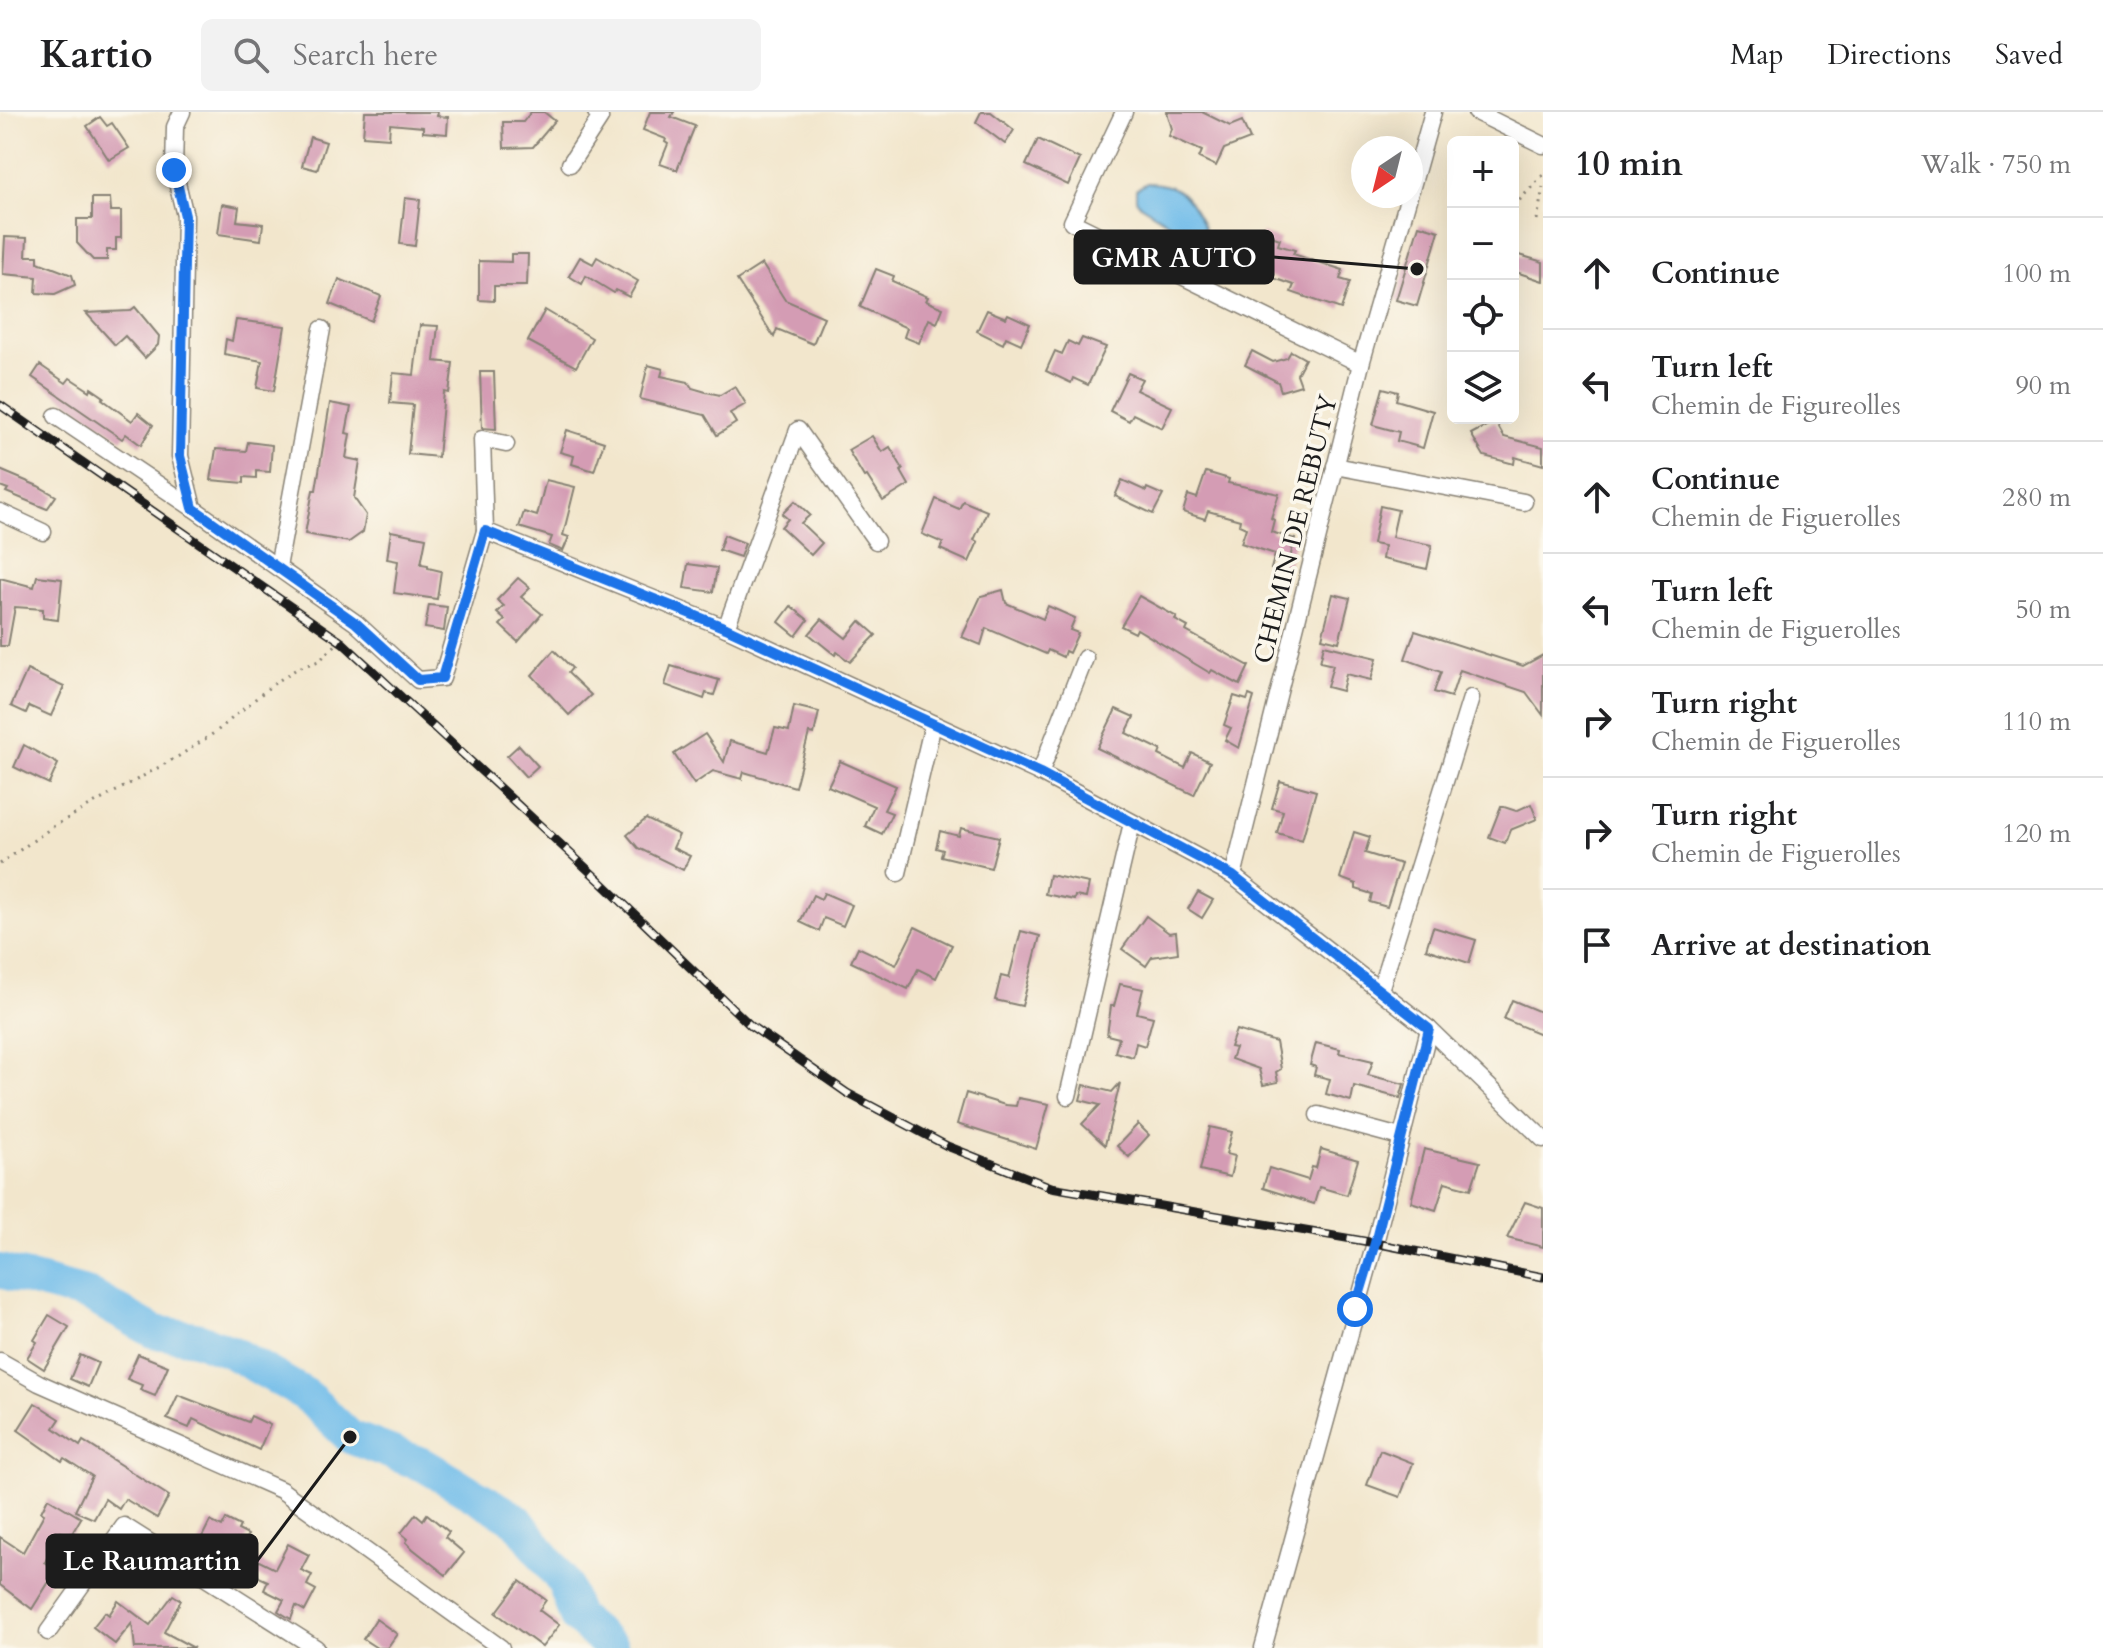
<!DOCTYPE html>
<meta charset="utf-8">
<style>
:root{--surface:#fff;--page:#f2f2f2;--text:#202124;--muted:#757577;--line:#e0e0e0}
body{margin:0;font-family:Cardo,serif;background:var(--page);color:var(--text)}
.controls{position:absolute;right:24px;top:24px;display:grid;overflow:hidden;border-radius:12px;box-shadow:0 8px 32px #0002}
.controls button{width:72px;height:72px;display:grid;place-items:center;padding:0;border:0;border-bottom:2px solid var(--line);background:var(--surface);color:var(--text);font:40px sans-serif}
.compass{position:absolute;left:1351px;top:24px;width:72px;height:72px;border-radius:50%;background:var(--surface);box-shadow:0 8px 32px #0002;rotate:215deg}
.stop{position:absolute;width:24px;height:24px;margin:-18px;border:6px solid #1a73e8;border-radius:50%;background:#fff}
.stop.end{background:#1a73e8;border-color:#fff;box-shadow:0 2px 8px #0008}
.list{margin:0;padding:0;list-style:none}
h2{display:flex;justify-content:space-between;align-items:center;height:104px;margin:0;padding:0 32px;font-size:34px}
h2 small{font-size:26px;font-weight:400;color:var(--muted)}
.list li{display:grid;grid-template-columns:52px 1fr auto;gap:24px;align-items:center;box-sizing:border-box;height:112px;padding:0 32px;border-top:2px solid var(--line)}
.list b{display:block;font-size:30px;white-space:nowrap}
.list p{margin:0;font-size:26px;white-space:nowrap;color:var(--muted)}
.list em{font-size:26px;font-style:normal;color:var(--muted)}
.icon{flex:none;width:44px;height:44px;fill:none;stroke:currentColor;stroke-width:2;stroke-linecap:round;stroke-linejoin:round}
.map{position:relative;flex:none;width:1543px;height:1536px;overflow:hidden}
header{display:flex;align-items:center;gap:48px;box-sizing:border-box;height:112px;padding:0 40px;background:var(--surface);border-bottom:2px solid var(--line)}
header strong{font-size:38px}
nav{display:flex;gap:44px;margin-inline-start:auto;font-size:28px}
.search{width:560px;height:72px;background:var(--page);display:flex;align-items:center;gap:20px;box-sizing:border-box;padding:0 28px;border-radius:12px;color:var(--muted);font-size:30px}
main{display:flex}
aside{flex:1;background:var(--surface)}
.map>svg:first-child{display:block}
</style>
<header>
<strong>Kartio</strong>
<div class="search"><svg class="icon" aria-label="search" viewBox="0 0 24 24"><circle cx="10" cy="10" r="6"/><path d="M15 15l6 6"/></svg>Search here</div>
<nav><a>Map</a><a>Directions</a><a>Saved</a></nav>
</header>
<main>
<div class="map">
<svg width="1543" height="1536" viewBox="0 0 1543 1536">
<rect width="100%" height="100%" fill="#fbf7ec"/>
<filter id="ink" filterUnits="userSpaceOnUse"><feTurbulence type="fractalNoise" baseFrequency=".0125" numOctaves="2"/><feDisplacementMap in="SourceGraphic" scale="16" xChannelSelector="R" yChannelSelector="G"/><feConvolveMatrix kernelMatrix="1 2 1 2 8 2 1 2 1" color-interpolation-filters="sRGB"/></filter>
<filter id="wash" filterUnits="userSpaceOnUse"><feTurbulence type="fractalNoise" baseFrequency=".006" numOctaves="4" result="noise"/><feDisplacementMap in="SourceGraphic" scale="32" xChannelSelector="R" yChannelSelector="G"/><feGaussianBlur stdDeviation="1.8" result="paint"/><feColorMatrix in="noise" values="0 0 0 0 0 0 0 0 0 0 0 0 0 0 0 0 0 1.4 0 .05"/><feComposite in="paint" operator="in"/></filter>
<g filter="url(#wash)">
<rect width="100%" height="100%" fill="#f2e6cc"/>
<!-- water -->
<path fill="#6fbce9" stroke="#466c82" stroke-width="2" d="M1147 71C1179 71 1188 84 1202 111L1204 116 1201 127 1193 129 1183 125 1167 110 1140 93 1136 87V77Z"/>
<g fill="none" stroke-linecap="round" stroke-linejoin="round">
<!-- river -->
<polyline stroke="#6fbce9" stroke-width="34" points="0,1159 89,1183 155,1220 195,1226 231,1240 306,1283 350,1325 424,1353 517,1408 564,1471 576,1505 612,1536"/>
</g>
<g id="blocks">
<!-- building -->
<g fill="#d49cb4">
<polygon points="365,0 438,0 437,4 448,5 447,22 423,20 423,15 390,12 389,26 363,24"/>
<polygon points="531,0 544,0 555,9 533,35 504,36 503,10 523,10"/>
<polygon points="650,0 674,0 671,5 695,14 677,58 660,52 668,32 665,30 666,27 643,18"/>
<polygon points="981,0 991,0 1014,18 1005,32 976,10"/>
<polygon points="1167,0 1202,0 1230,14 1242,9 1250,27 1224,37 1216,54 1199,46 1202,39 1169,24 1172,17"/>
<polygon points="100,5 107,14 112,11 129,36 109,48 87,14"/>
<polygon points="310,25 326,30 317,58 302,54"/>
<polygon points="1038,27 1080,47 1068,73 1026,53"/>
<polygon points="92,86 110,86 111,99 121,99 121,126 116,126 116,138 107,138 107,148 93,148 77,131 77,107 92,107"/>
<polygon points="405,86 420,88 415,134 400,132"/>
<polygon points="222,92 239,95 237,109 263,112 261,128 218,122"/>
<polygon points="1419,113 1439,119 1417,194 1396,188"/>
<polygon points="1262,121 1280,127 1278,133 1295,138 1293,142 1343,158 1340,167 1350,170 1341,197 1291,180 1294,173 1250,158"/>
<polygon points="5,125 27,126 26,144 38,144 38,150 72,163 75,173 55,182 36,181 37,165 3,162"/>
<polygon points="1513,141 1543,150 1543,169 1513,159"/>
<polygon points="511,142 528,142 527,174 494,174 494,189 479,188 479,149 511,150"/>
<polygon points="580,145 593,152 597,145 638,169 629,185 616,178 614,181 586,164 582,172 569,164"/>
<polygon points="762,152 785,188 824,205 813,232 777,217 774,225 737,168"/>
<polygon points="876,157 894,164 892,169 928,185 926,189 943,196 937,211 929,207 919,231 904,225 907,216 860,195"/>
<polygon points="339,167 381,184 371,209 330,192"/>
<polygon points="135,195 159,224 158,233 145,246 125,224 115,233 86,201 130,199"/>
<polygon points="545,198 592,226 576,255 528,229"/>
<polygon points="987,198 1006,206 1008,202 1030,212 1021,232 1006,225 1003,232 977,219"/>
<polygon points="236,208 285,214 274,279 257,276 262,249 224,242 226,227 232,229"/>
<polygon points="420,213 438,214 434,249 453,251 449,281 444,280 438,345 408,342 413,293 390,291 393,261 414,263"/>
<polygon points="1082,226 1106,235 1088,273 1073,266 1071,271 1046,259 1055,239 1062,242 1068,229 1078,234"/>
<polygon points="1252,239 1273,250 1287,246 1291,239 1305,247 1297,262 1301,273 1281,279 1278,270 1245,253"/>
<polygon points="40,253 66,271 70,266 90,279 91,276 104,285 102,287 132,309 138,301 153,313 141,333 126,322 122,327 32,265"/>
<polygon points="648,253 663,257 661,264 688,270 692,276 706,280 720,283 735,274 746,292 730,301 736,311 717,323 705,303 640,287"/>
<polygon points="480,260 494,260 496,317 482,316"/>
<polygon points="1128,261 1142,267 1136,278 1172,295 1162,316 1133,302 1129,309 1110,299"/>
<polygon points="1383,276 1398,280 1396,288 1433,299 1423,336 1397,329 1399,320 1373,313"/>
<polygon points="330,291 351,295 346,321 350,322 346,346 360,349 354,386 366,403 363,420 349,430 305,422 313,378 316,378"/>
<polygon points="1495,309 1504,325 1543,335 1543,353 1515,345 1514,352 1484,344 1471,322"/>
<polygon points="567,318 604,330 594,359 572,352 574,344 560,340"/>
<polygon points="872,324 882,340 890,335 903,357 901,359 909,373 883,389 867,364 864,365 848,338"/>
<polygon points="248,330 272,333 270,360 256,359 256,366 244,365 244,371 211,368 216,337 246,339"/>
<polygon points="0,358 38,374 56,384 47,397 6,380 8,377 0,374"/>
<polygon points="1206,360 1229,367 1228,371 1279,382 1271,406 1274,408 1271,420 1295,427 1286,461 1271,457 1275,442 1241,431 1246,416 1239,413 1240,408 1208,399 1205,407 1183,400 1188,383 1197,386"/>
<polygon points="546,368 575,375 563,423 569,425 563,439 549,433 552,425 519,415 524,400 537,404"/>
<polygon points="1122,368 1146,379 1147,376 1163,383 1153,402 1115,384"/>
<polygon points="936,387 959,397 963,389 987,399 974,428 978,430 969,450 940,437 943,431 922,422"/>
<polygon points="795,389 810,403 801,411 822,431 811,443 781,415 788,407 782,402"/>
<polygon points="1380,394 1398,398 1392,425 1432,433 1427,457 1382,447 1384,434 1373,432"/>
<polygon points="391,419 426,426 421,452 428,453 428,456 441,459 437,487 394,481 398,449 387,447"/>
<polygon points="724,423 745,431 740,445 719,438"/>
<polygon points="688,452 717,456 713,480 684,476"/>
<polygon points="37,464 62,467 58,508 43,506 43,497 15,495 8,534 0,534 0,466 34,475"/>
<polygon points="518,466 530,476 521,485 542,502 518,530 500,513 505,508 497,501 504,494 497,488"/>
<polygon points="1003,478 1006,491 1043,507 1048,494 1075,506 1070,518 1078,521 1069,541 1065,539 1063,545 1048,538 1046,542 986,516 981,533 962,525 981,484"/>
<polygon points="1333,482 1350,486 1339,530 1322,526"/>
<polygon points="1139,484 1177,505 1175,508 1188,515 1186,519 1249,554 1240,573 1212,558 1210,561 1137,517 1135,521 1121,514"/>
<polygon points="429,493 447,495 444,519 425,516"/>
<polygon points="791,494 808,508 796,524 779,510"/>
<polygon points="822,507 846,526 860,509 876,523 850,550 837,540 835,543 809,522"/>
<polygon points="1415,519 1523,554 1543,543 1543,603 1526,580 1460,558 1451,585 1434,580 1441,560 1405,547"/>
<polygon points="1324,533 1377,546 1371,568 1346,562 1342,579 1327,575 1333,553 1320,550"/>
<polygon points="554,538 572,556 568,561 591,583 569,603 532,563"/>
<polygon points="671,554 719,568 714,583 706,581 704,587 665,573"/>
<polygon points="27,558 64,575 51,604 29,594 26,601 11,594"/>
<polygon points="1249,583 1254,585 1239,636 1225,628 1231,616 1224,613 1234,584 1247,588"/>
<polygon points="794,594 819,600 814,622 809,621 795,675 744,660 742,667 713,659 694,672 674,642 705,622 724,650 730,629 768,640 775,616 789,619"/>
<polygon points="1116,597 1134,605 1126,621 1161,638 1159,643 1185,656 1192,641 1210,650 1194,683 1097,636"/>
<polygon points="24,633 58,652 49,672 14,655"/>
<polygon points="519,633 538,654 526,665 507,644"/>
<polygon points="840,649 896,674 884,698 892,701 882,722 865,714 874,694 828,674"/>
<polygon points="1280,669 1316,679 1302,728 1277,721 1283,699 1272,696"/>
<polygon points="1531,692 1537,707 1510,718 1505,731 1489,725 1501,694 1516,699"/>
<polygon points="646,707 679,723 673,736 690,744 683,758 638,736 627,723"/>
<polygon points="961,716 999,725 991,756 941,744 943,738 936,736 940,719 959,724"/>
<polygon points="1354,720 1370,725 1365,741 1401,752 1387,795 1370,790 1372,782 1356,777 1356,772 1340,766"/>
<polygon points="1049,763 1089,771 1086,786 1075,784 1074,788 1045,782"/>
<polygon points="1198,780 1213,788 1202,806 1188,797"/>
<polygon points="824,781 852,793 843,814 824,806 819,819 800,810 813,783 821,787"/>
<polygon points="1146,804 1169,821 1176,820 1178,841 1152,845 1146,854 1122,837"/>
<polygon points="915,815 952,833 936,866 918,857 908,877 851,850 858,835 896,853"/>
<polygon points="1433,815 1476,828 1469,851 1426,837"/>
<polygon points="1021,819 1040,824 1022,894 995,888 1001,864 1009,866"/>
<polygon points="1120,872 1143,877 1137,901 1153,905 1145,934 1136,931 1133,945 1115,940 1119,926 1107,923 1111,894 1114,894"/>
<polygon points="1512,888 1543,901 1543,923 1504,907"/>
<polygon points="1236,918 1276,930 1281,957 1276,960 1278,970 1263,973 1259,957 1231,947 1235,936 1230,935"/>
<polygon points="1316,931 1340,937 1339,941 1373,949 1368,963 1404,972 1400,986 1354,974 1351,989 1326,982 1330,967 1314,963 1316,955 1310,953"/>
<polygon points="1120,971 1114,996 1105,1033 1082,1012 1100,993 1080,988 1084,973 1112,980"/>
<polygon points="966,981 1005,993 1016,994 1018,986 1049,992 1036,1037 957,1012"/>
<polygon points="1138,1012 1149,1023 1129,1045 1117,1034"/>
<polygon points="1210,1015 1232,1020 1226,1042 1235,1044 1230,1065 1200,1058"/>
<polygon points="1321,1037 1358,1048 1347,1083 1319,1075 1314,1092 1263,1076 1269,1056 1308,1068 1312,1055 1316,1056"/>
<polygon points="1424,1037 1480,1050 1471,1077 1445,1070 1436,1098 1411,1090"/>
<polygon points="1525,1090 1543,1096 1543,1135 1507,1126"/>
<polygon points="49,1203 69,1215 44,1257 27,1246 37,1230 34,1228"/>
<polygon points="138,1242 168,1254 155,1284 140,1278 142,1273 127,1267"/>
<polygon points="80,1243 98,1251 88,1275 70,1267"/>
<polygon points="178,1283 248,1310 251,1304 270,1313 259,1338 193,1307 189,1316 167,1307"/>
<polygon points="35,1291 60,1307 54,1316 80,1334 83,1329 169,1384 157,1406 125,1387 119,1397 105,1387 94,1407 75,1399 92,1364 64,1346 62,1349 18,1318"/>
<polygon points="1380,1338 1413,1351 1400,1385 1367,1373"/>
<polygon points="48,1386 81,1406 70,1425 61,1420 45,1450 57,1457 32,1497 0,1473 0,1425 23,1440 44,1402 41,1400"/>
<polygon points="416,1402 423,1408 427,1402 449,1420 445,1425 464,1441 446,1463 413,1437 406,1430 408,1427 401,1421"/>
<polygon points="226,1407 240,1414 238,1418 248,1423 244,1432 253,1437 249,1444 275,1457 288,1432 309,1443 301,1458 312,1463 307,1473 316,1478 305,1499 296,1494 291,1507 278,1499 284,1488 264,1478 268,1469 232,1453 234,1450 199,1431 210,1409 222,1415"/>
<polygon points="520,1469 546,1488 539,1498 559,1513 542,1535 496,1501"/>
<polygon points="173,1483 181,1488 164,1520 194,1536 135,1536 132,1511 115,1532 93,1515 105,1500 109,1503 118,1489 150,1513"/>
<polygon points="376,1507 397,1522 387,1536 377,1536 363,1527"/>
</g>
</g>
</g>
<g filter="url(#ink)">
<use href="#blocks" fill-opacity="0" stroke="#878174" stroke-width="2"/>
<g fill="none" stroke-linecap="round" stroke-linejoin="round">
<defs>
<g id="street">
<polyline points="182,0 175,15 174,58 185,104 180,344 193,396 356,511 418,568 442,566 485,419 726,516 1040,661 1233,764 1429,917 1543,1027"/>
<polyline points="1124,0 1072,110 1361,252"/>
<polyline points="1476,0 1543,33"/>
<polyline points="570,52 600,6 596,0"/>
<polyline points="1411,78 1433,0"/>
<polyline points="56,304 193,396"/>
<polyline points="1335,354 1524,390"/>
<polyline points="0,400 43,420"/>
<polyline points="485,419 482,327 506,332"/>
<polyline points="278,455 322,217"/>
<polyline points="726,516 798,318 876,429"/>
<polyline points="1040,661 1085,546"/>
<polyline points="898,761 933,612"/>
<polyline points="1233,764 1361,252 1409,84"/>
<polyline points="1380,878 1471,586"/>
<polyline points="1068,984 1132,711"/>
<polyline points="1318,1003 1400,1025"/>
<polyline points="0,1249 39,1271 281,1378 501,1536"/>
<polyline points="48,1520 124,1414 316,1536"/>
<polyline points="1263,1536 1375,1131 1429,917"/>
</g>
</defs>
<!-- street casing -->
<use href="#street" stroke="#878174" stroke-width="19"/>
<!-- path -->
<g stroke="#878174" stroke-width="3" stroke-dasharray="2 6" stroke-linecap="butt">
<polyline points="1514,94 1543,63"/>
<polyline points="1537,108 1543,75"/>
<polyline points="0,752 54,714 179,644 217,619 272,573 298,556 319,549 345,524"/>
</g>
<!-- street -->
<use href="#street" stroke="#fff" stroke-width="16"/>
<defs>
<polyline id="rail" points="0,293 343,531 599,768 751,914 847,981 947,1034 1051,1075 1375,1131 1543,1165"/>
</defs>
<!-- rail casing -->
<use href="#rail" stroke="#1c1c1c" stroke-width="9"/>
<!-- rail -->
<use href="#rail" stroke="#fbf7ec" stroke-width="6" stroke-dasharray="18" stroke-linecap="butt"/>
</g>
</g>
<g fill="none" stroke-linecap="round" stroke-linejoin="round" filter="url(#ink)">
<!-- route -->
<polyline stroke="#1a73e8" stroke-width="10" points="174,58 185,104 180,344 193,396 356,511 418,568 442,566 485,419 726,516 1040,661 1233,764 1429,917 1375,1131 1355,1197"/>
</g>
<g text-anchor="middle" stroke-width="7" stroke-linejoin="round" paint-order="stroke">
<!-- street labels -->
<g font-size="26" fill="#1c1c1c" stroke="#fbf7ec">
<text transform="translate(1295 417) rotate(-76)" y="9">CHEMIN DE REBUTY</text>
</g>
</g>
<!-- callouts -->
<path fill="none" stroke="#1c1c1c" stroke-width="3" d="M1417 157L1273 145M350 1325L257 1449"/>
<g fill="#1c1c1c" stroke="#fbf7ec" stroke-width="3">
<circle cx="1417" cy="157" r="8"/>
<circle cx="350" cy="1325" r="8"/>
</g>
<g fill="#1c1c1c" stroke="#1c1c1c" stroke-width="3">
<rect x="1075" y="119" width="198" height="52" rx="8"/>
<rect x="47" y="1423" width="210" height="52" rx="8"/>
</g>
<g font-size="28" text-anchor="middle" font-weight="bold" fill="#fff">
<text x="1174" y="155">GMR AUTO</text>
<text x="152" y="1458">Le Raumartin</text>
</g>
</svg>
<div class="controls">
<button>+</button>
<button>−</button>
<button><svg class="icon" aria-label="locate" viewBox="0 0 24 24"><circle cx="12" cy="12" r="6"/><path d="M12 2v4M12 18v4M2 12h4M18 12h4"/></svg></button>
<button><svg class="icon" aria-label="layers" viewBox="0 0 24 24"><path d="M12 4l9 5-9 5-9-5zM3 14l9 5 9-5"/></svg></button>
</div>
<svg class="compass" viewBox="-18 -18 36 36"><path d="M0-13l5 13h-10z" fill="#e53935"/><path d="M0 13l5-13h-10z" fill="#757577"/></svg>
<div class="stop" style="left:1355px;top:1197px"></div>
<div class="stop end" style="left:174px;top:58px"></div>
</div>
<aside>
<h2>10 min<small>Walk · 750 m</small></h2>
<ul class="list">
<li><svg class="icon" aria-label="ahead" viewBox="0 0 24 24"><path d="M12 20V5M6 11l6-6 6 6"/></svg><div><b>Continue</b></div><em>100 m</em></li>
<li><svg class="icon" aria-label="left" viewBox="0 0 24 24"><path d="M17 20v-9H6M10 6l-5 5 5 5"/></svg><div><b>Turn left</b><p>Chemin de Figureolles</p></div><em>90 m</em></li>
<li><svg class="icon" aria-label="ahead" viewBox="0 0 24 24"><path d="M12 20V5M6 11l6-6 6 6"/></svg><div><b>Continue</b><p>Chemin de Figuerolles</p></div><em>280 m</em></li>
<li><svg class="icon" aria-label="left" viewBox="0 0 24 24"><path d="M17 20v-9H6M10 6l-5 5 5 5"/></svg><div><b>Turn left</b><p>Chemin de Figuerolles</p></div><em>50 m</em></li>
<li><svg class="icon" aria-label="right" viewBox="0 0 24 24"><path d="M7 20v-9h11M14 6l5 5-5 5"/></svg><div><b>Turn right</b><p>Chemin de Figuerolles</p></div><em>110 m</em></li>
<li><svg class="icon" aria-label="right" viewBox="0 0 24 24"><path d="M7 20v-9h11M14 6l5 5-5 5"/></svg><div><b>Turn right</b><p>Chemin de Figuerolles</p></div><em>120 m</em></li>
<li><svg class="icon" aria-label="arrive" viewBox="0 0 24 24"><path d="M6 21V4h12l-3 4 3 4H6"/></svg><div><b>Arrive at destination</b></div></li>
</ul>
</aside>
</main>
